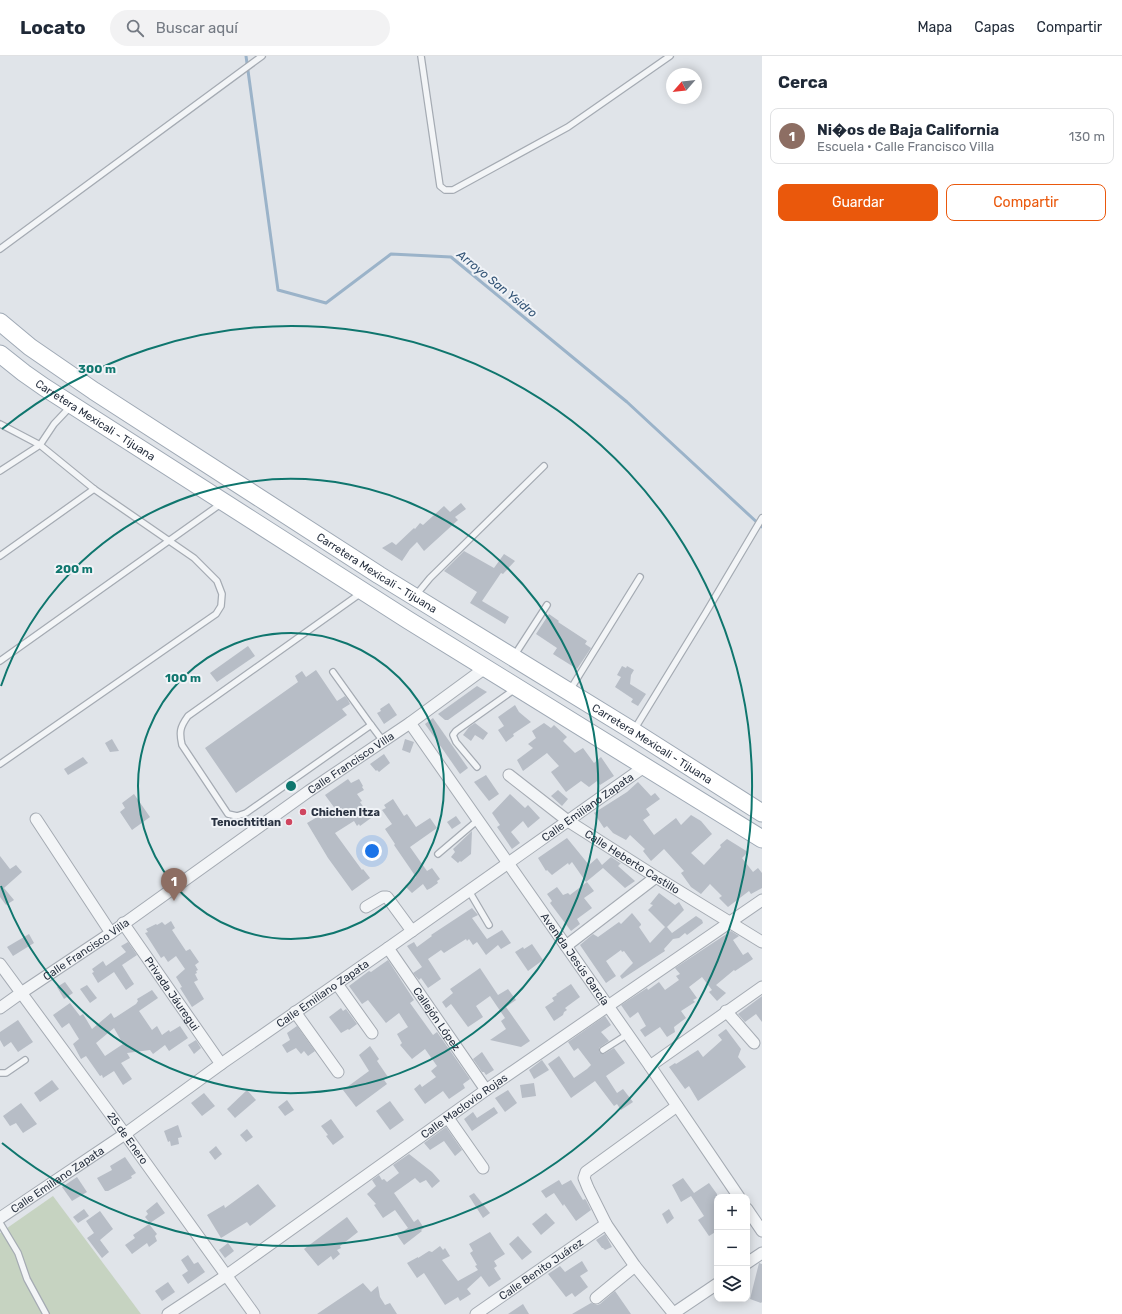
<!DOCTYPE html>
<html lang="es">
<meta charset="utf-8">
<style>
:root{--surface:#fff;--page:#f2f2f3;--text:#1f2937;--muted:#747a83;--line:#e0e1e3;--accent:#ea580c}
body{margin:0;font-family:Rubik,sans-serif;background:var(--page);color:var(--text)}
.controls{position:absolute;right:12px;bottom:12px;display:grid;overflow:hidden;border-radius:8px;box-shadow:0 2px 10px #0003}
.controls button{width:36px;height:36px;display:grid;place-items:center;padding:0;border:0;border-bottom:1px solid var(--line);background:var(--surface);color:var(--text);font:20px sans-serif}
.compass{position:absolute;left:666px;top:12px;width:36px;height:36px;border-radius:50%;background:var(--surface);box-shadow:0 2px 10px #0003;rotate:242deg}
.you{position:absolute;left:372px;top:795px;width:14px;height:14px;margin:-10px;border:3px solid #fff;border-radius:50%;background:#1a73e8;box-shadow:0 0 0 6px #1a73e833}
.badge{display:grid;place-items:center;width:26px;height:26px;border-radius:50%;background:var(--accent);color:#fff;font-size:13px;font-weight:700}
.pin{position:absolute;translate:-50% -33px;filter:drop-shadow(0 1px 2px #0008)}
.pin::after{content:'';position:absolute;top:21px;width:14px;height:12px;background:inherit;clip-path:polygon(0 0,100% 0,50% 100%)}
.list{margin:0;padding:0;list-style:none}
h2{display:flex;justify-content:space-between;align-items:center;height:52px;margin:0;padding:0 16px;font-size:17px}
h2 small{font-size:13px;font-weight:400;color:var(--muted)}
.list li{display:grid;grid-template-columns:26px 1fr auto;gap:12px;align-items:center;box-sizing:border-box;height:56px;margin:0 8px 8px;padding:0 8px;border:1px solid var(--line);border-radius:8px}
.list b{display:block;font-size:15px;white-space:nowrap}
.list p{margin:0;font-size:13px;white-space:nowrap;color:var(--muted)}
.list em{font-size:13px;font-style:normal;color:var(--muted)}
.actions{display:flex;gap:8px;padding:12px 16px}
.actions a{flex:1;padding:9px 0;border:1px solid var(--accent);border-radius:8px;text-align:center;font-size:14px;color:var(--accent)}
.actions .main{background:var(--accent);color:#fff}
.icon{flex:none;width:22px;height:22px;fill:none;stroke:currentColor;stroke-width:2;stroke-linecap:round;stroke-linejoin:round}
.map{position:relative;flex:none;width:762px;height:1258px;overflow:hidden}
header{display:flex;align-items:center;gap:24px;box-sizing:border-box;height:56px;padding:0 20px;background:var(--surface);border-bottom:1px solid var(--line)}
header strong{font-size:19px}
nav{display:flex;gap:22px;margin-inline-start:auto;font-size:14px}
.search{width:280px;height:36px;background:var(--page);display:flex;align-items:center;gap:10px;box-sizing:border-box;padding:0 14px;border-radius:22px;color:var(--muted);font-size:15px}
main{display:flex}
aside{flex:1;background:var(--surface)}
.map>svg:first-child{display:block}
</style>
<header>
<strong>Locato</strong>
<div class="search"><svg class="icon" aria-label="search" viewBox="0 0 24 24"><circle cx="10" cy="10" r="6"/><path d="M15 15l6 6"/></svg>Buscar aquí</div>
<nav><a>Mapa</a><a>Capas</a><a>Compartir</a></nav>
</header>
<main>
<div class="map">
<svg width="762" height="1258" viewBox="0 0 762 1258">
<rect width="100%" height="100%" fill="#e0e4e9"/>
<!-- green -->
<polygon fill="#c6d3c1" points="53,1140 141,1258 0,1258 0,1177"/>
<g fill="none" stroke-linecap="round" stroke-linejoin="round">
<!-- stream -->
<polyline stroke="#9bb3c9" stroke-width="3" points="246,0 278,234 326,247 391,198 451,201 627,346 762,471"/>
</g>
<!-- building -->
<g fill="#b7bdc6" fill-rule="evenodd">
<polygon points="461,447 466,453 455,461 458,464 424,495 417,486 410,493 402,505 382,492 392,486 396,489 414,472 415,473 420,467 423,469 444,450 450,456"/>
<polygon points="464,495 494,512 504,498 515,505 503,518 501,517 482,545 509,561 505,568 470,547 477,536 444,515"/>
<polygon points="549,558 559,565 558,566 587,585 585,588 591,592 577,613 553,598 557,592 536,578"/>
<polygon points="248,590 255,600 217,626 210,617"/>
<polygon points="622,610 626,612 627,610 634,614 631,619 630,628 646,638 638,650 631,646 633,643 615,631 621,621 617,619"/>
<polygon points="316,614 337,645 345,640 348,644 350,648 342,653 347,659 236,737 205,692 298,626 295,620 302,615 306,621"/>
<polygon points="477,630 487,636 448,664 445,664 438,658"/>
<polygon points="389,647 397,659 384,668 377,657 381,655 380,653"/>
<polygon points="515,649 519,656 531,666 513,678 514,680 506,686 498,674 504,670 498,661"/>
<polygon points="433,662 468,712 460,718 425,668"/>
<polygon points="475,667 488,677 483,684 475,679 471,685 463,679 469,671"/>
<polygon points="544,667 551,672 554,669 567,681 563,685 575,697 583,692 594,707 601,701 614,720 600,729 597,725 589,731 581,725 566,736 551,716 559,710 547,697 523,715 517,704 533,692 528,688 536,682 532,675"/>
<polygon points="112,683 119,695 110,696 105,687"/>
<polygon points="405,683 414,686 410,697 402,694"/>
<polygon points="384,698 390,707 379,716 377,714 376,715 370,708"/>
<polygon points="83,701 88,707 68,719 64,713"/>
<polygon points="486,719 499,738 489,745 474,726"/>
<polygon points="348,723 351,727 359,723 363,730 362,731 364,734 357,738 362,745 360,746 371,762 360,770 359,768 357,770 354,765 335,777 362,814 363,813 370,822 352,835 328,802 307,767 319,760 321,763 336,754 325,739"/>
<polygon points="638,726 651,740 655,737 660,743 646,753 650,759 643,764 654,779 676,762 681,769 691,759 701,765 712,778 691,797 704,809 721,791 720,789 727,783 748,796 742,802 753,816 758,812 762,817 762,832 751,838 749,835 728,851 719,842 722,840 710,828 701,838 691,831 681,817 684,815 664,793 651,805 643,795 645,793 630,779 626,784 613,777 607,770 604,772 594,757 627,736"/>
<polygon points="558,734 568,743 562,750 551,740"/>
<polygon points="134,738 150,761 132,774 120,756 125,752 122,747"/>
<polygon points="510,738 525,752 528,749 540,762 528,772 523,765 511,776 520,787 512,793 497,771 500,769 492,757"/>
<polygon points="393,743 404,760 407,758 416,771 430,762 437,772 410,791 427,815 432,812 440,823 437,825 438,827 431,832 427,834 423,828 412,837 405,830 416,821 394,789 395,788 385,773 392,768 382,754 386,752 384,749"/>
<polygon points="456,760 461,767 452,773 447,766"/>
<polygon points="472,775 471,798 461,806 460,805 458,807 451,801 455,796 453,793"/>
<polygon points="567,782 589,809 597,802 602,809 611,801 620,807 621,807 618,810 635,825 625,832 603,812 586,826 572,806 569,809 568,807 552,819 547,814 546,815 538,802"/>
<polygon points="0,800 10,813 16,809 22,816 4,832 14,844 6,849 0,841"/>
<polygon points="587,826 594,835 584,842 592,852 577,863 580,868 571,875 550,847 552,845 547,838 557,831 563,839 568,837 570,839"/>
<polygon points="659,837 675,849 679,846 684,854 667,871 672,877 696,860 702,864 703,867 687,879 685,877 679,882 673,883 664,893 665,895 622,923 620,920 633,907 624,895 622,896 621,894 606,905 616,920 606,927 580,889 593,878 598,881 619,866 621,868 632,857 641,868 641,869 639,871 650,887 665,871 648,854 653,849 650,848"/>
<polygon points="472,852 478,859 472,862 487,883 502,874 511,887 501,893 498,889 486,899 477,886 473,889 469,883 467,885 466,883 444,897 441,894 428,903 441,923 428,932 421,922 419,924 413,917 422,911 407,890 414,886 417,891 432,880 431,879"/>
<polygon points="171,865 175,872 172,874 186,895 190,893 199,906 195,909 198,914 196,915 197,917 195,918 198,924 194,926 204,943 192,951 180,932 182,931 176,921 185,913 176,900 168,906 164,900 161,902 145,877 148,876 146,873 156,868 157,869 162,866 165,869"/>
<polygon points="731,875 739,880 733,884 743,899 748,896 753,903 735,915 734,914 716,929 726,937 717,945 709,936 712,934 702,921 689,931 697,942 693,944 695,946 681,955 686,962 674,971 675,976 667,981 660,971 645,981 640,974 646,970 638,956 630,962 621,949 647,932 648,934 659,926 665,934 679,924 676,920 680,918 675,912"/>
<polygon points="29,878 34,887 13,900 7,891"/>
<polygon points="128,886 137,899 122,909 134,928 126,934 114,916 98,927 92,917 94,916 92,913 103,905 106,910 126,896 121,890"/>
<polygon points="532,888 543,904 528,915 515,896 523,891 524,893"/>
<polygon points="388,904 414,944 410,947 433,979 437,976 470,1023 463,1028 465,1032 449,1043 443,1035 425,1048 414,1033 420,1028 422,1031 436,1021 431,1015 437,1010 425,993 412,1003 400,989 402,987 397,978 408,971 399,957 386,967 368,944 362,948 349,930 369,915 371,916"/>
<polygon points="480,912 498,939 508,933 516,944 506,951 530,985 521,991 490,984 506,973 501,965 505,962 490,940 476,950 483,961 468,971 451,948 446,952 442,946 453,937 450,933"/>
<polygon points="65,926 73,937 64,943 57,931"/>
<polygon points="571,928 580,941 565,952 567,954 564,956 563,959 554,965 545,951 554,945 552,942 557,939 556,938"/>
<polygon points="87,929 97,942 90,947 80,933"/>
<path d="M152 934 158 942 139 955 152 974 157 970 162 979 169 974 170 976 180 970 188 982 169 995 165 989 153 998 150 994 127 997 130 1002 121 1007 132 1023 123 1029 114 1015 103 1022 102 1019 100 1020 86 1000 81 1003 73 988 79 983 69 967 62 972 53 959 70 947 80 960 83 958 92 973 111 957 114 962 116 961 136 948 138 945 137 943ZM114 972 123 988 105 1000 96 987Z"/>
<polygon points="762,940 762,966 756,958 745,966 738,958"/>
<polygon points="341,952 343,955 346,953 357,968 349,974 348,973 341,977 329,961"/>
<polygon points="605,960 611,969 601,976 609,985 599,992 599,996 604,998 614,992 625,1007 606,1020 617,1037 623,1033 633,1046 621,1054 617,1048 614,1050 595,1025 571,1042 548,1008 559,1000 574,1022 587,1013 591,1009 578,992 574,995 568,986"/>
<polygon points="18,964 33,986 18,996 11,986 4,991 0,984 0,976"/>
<polygon points="297,970 315,995 308,1000 304,995 301,998 296,992 287,997 282,989 290,984 287,977"/>
<polygon points="726,973 741,993 738,1001 746,1011 698,1045 689,1030 685,1033 669,1011 675,1007 676,1008 698,994 703,1001 722,984 718,979"/>
<polygon points="196,984 201,992 194,998 188,989"/>
<polygon points="370,990 379,1003 377,1005 388,1021 384,1024 387,1028 356,1051 343,1034 369,1015 359,999"/>
<polygon points="482,996 494,1014 486,1019 484,1016 482,1016 473,1003"/>
<polygon points="542,1004 549,1014 534,1023 529,1014"/>
<polygon points="52,1024 59,1033 40,1046 34,1037"/>
<polygon points="534,1027 536,1040 522,1042 520,1029"/>
<polygon points="247,1034 256,1044 235,1062 227,1053"/>
<polygon points="508,1034 517,1047 505,1056 495,1042"/>
<polygon points="204,1037 215,1050 202,1060 191,1047"/>
<polygon points="287,1044 294,1054 285,1060 278,1051"/>
<polygon points="390,1045 404,1064 390,1074 376,1055"/>
<polygon points="21,1047 37,1068 23,1077 16,1067 10,1070 3,1060"/>
<polygon points="494,1051 498,1057 472,1075 464,1063 473,1056 477,1062"/>
<polygon points="331,1063 344,1081 333,1089 326,1080 328,1079 321,1070"/>
<polygon points="178,1069 182,1081 178,1082 179,1088 171,1090 170,1085 168,1086 164,1075"/>
<polygon points="446,1071 462,1094 455,1100 444,1085 430,1094 424,1087"/>
<polygon points="247,1073 253,1081 246,1086 240,1079"/>
<polygon points="216,1090 222,1098 215,1104 209,1096"/>
<polygon points="409,1098 432,1116 440,1125 432,1132 426,1124 420,1127 415,1122 394,1137 414,1166 418,1163 424,1172 421,1174 422,1175 404,1189 397,1179 408,1172 395,1154 383,1162 374,1149 376,1148 367,1138 376,1130 372,1124 379,1119 382,1124 384,1123 387,1126 399,1117 393,1109"/>
<polygon points="125,1101 136,1117 131,1120 132,1122 108,1135 105,1135 97,1122 112,1114 110,1110"/>
<polygon points="77,1121 87,1136 72,1145 62,1131"/>
<polygon points="683,1122 694,1137 709,1127 717,1138 717,1175 709,1180 698,1164 704,1160 691,1140 681,1146 672,1129"/>
<polygon points="559,1124 562,1129 571,1124 583,1144 585,1143 586,1144 591,1154 576,1165 564,1148 563,1150 554,1137 546,1142 541,1135"/>
<polygon points="258,1128 276,1150 250,1170 247,1166 221,1182 207,1159 224,1149 225,1152"/>
<polygon points="474,1137 490,1157 483,1162 469,1140"/>
<polygon points="157,1146 165,1157 150,1167 145,1161 148,1158 146,1155"/>
<polygon points="84,1153 89,1160 78,1167 73,1161"/>
<polygon points="669,1153 674,1162 667,1168 662,1158"/>
<polygon points="100,1155 113,1173 100,1184 109,1196 102,1202 87,1182 94,1177 86,1165"/>
<polygon points="546,1157 555,1167 541,1179 532,1168"/>
<polygon points="347,1161 358,1176 340,1190 341,1192 337,1194 340,1198 333,1204 331,1200 318,1210 304,1193"/>
<polygon points="149,1168 157,1178 155,1180 157,1185 149,1191 147,1187 132,1198 125,1189 135,1182 133,1179"/>
<polygon points="490,1176 505,1198 494,1205 497,1210 494,1212 501,1223 489,1231 481,1220 467,1233 471,1238 460,1245 458,1241 445,1249 424,1217 417,1222 407,1207 418,1201 418,1202 429,1195 432,1196 440,1190 443,1194 445,1192 450,1200 442,1204 458,1225 478,1214 475,1210 477,1209 470,1197 473,1195 469,1188"/>
<polygon points="605,1178 612,1191 605,1194 603,1192 602,1192 596,1184"/>
<polygon points="518,1180 532,1196 522,1204 509,1188"/>
<polygon points="228,1187 234,1195 225,1202 219,1194"/>
<polygon points="188,1199 194,1208 198,1206 205,1216 188,1228 182,1219 188,1215 181,1204"/>
<polygon points="582,1205 588,1215 580,1220 588,1231 575,1241 572,1237 566,1241 548,1218 560,1210 565,1216"/>
<polygon points="759,1207 762,1208 762,1246 761,1247 750,1243"/>
<polygon points="168,1226 175,1236 162,1245 155,1235"/>
<polygon points="363,1227 371,1236 378,1230 380,1241 385,1249 390,1247 397,1258 317,1258"/>
<polygon points="615,1235 631,1258 572,1258 591,1247 597,1249 600,1248"/>
<polygon points="523,1248 529,1258 508,1258"/>
</g>
<g fill="none" stroke-linecap="round" stroke-linejoin="round">
<defs>
<g id="lane">
<polyline points="421,0 440,130 445,134 453,134 568,71 670,0"/>
<polyline points="0,193 262,0"/>
<polyline points="0,368 40,389 54,368 71,350"/>
<polyline points="0,415 40,389 94,433 194,502 217,525 222,538 221,550 216,558 0,708"/>
<polyline points="0,500 94,433"/>
<path d="M361 537 188 660C180 671 179 676 182 689L228 758 237 760 246 757 371 669 383 685"/>
<polyline points="416,539 430,522 544,410"/>
<polyline points="514,600 547,549"/>
<polyline points="0,605 222,447"/>
<polyline points="333,616 371,669"/>
<polyline points="570,634 640,521"/>
<polyline points="634,674 705,558 762,462"/>
<polyline points="477,711 456,686 453,679 456,675 515,633"/>
<polyline points="438,798 478,764"/>
<polyline points="469,835 489,869"/>
<polyline points="603,994 628,978"/>
<polyline points="0,1017 6,1017 25,1004"/>
<polyline points="0,1167 18,1197 27,1223 46,1258"/>
</g>
<g id="street">
<path id="s1" d="M410 667 650 1010 739 1141"/>
<path id="s2" d="M509 719 568 765 656 821 762 886"/>
<polyline points="36,763 111,877"/>
<polyline points="366,851 383,841 387,841 412,875"/>
<path id="s3" d="M123 867 221 1008"/>
<polyline points="566,890 656,821"/>
<path id="s4" d="M388 892 486 1034"/>
<path id="s5" d="M0 908 125 1078 254 1258"/>
<polyline points="337,928 372,977"/>
<path id="s6" d="M0 952 21 937 111 877 309 735 410 667 485 612"/>
<polyline points="726,955 754,987"/>
<polyline points="295,956 338,1016"/>
<polyline points="650,1010 762,931"/>
<polyline points="448,1062 483,1112"/>
<polyline points="747,1153 762,1175"/>
<path id="s7" d="M0 1162 125 1078 221 1008 388 892 644 711"/>
<polyline points="747,1207 762,1197"/>
<polyline points="596,1242 635,1210"/>
<polyline points="674,1257 717,1228"/>
<path id="s8" d="M168 1258 227 1219 486 1034 762 844"/>
<path id="s9" d="M476 1258 606 1168"/>
<polyline points="674,1258 635,1210 606,1168 588,1132 584,1122 586,1116 677,1050"/>
</g>
<g id="primary">
<path id="s10" d="M0 266 30 291 94 335 379 519 633 675 762 757"/>
<path id="s11" d="M0 298 24 317 44 331 408 564 762 783"/>
</g>
</defs>
<!-- lane casing -->
<use href="#lane" stroke="#a5abb3" stroke-width="8"/>
<!-- street casing -->
<use href="#street" stroke="#a5abb3" stroke-width="13"/>
<!-- primary casing -->
<use href="#primary" stroke="#9fa9b5" stroke-width="19"/>
<!-- lane -->
<use href="#lane" stroke="#f3f5f7" stroke-width="5.5"/>
<!-- street -->
<use href="#street" stroke="#f3f5f7" stroke-width="11"/>
<!-- primary -->
<use href="#primary" stroke="#fff" stroke-width="17"/>
</g>
<!-- distance rings -->
<g fill="none" stroke="#0f766e" stroke-width="2">
<circle cx="291" cy="730" r="153"/>
<path d="M1 630A307 307 0 1 1 1 830"/>
<path d="M2 373A460 460 0 1 1 2 1087"/>
</g>
<!-- markers -->
<g fill="#cf455f" stroke="#f0f3f7" stroke-width="1.5">
<circle cx="303" cy="756" r="4"/>
<circle cx="289" cy="766" r="4"/>
</g>
<g text-anchor="middle" stroke-width="4" stroke-linejoin="round" paint-order="stroke">
<!-- street labels -->
<g font-size="11" fill="#293241" stroke="#f0f3f7">
<text dy="4" stroke="none"><textPath href="#s11" startOffset="116">Carretera Mexicali - Tijuana</textPath></text>
<text dy="4" stroke="none"><textPath href="#s10" startOffset="453">Carretera Mexicali - Tijuana</textPath></text>
<text dy="4" stroke="none"><textPath href="#s10" startOffset="777">Carretera Mexicali - Tijuana</textPath></text>
<text dy="4" stroke="none"><textPath href="#s6" startOffset="428">Calle Francisco Villa</textPath></text>
<text dy="4" stroke="none"><textPath href="#s7" startOffset="717">Calle Emiliano Zapata</textPath></text>
<text dy="4" stroke="none"><textPath href="#s2" startOffset="151">Calle Heberto Castillo</textPath></text>
<text dy="4" stroke="none"><textPath href="#s6" startOffset="104">Calle Francisco Villa</textPath></text>
<text dy="4" stroke="none"><textPath href="#s1" startOffset="288">Avenida Jesús García</textPath></text>
<text dy="4" stroke="none"><textPath href="#s7" startOffset="393">Calle Emiliano Zapata</textPath></text>
<text dy="4" stroke="none"><textPath href="#s3" startOffset="86">Privada Jáuregui</textPath></text>
<text dy="4" stroke="none"><textPath href="#s4" startOffset="86">Callejón López</textPath></text>
<text dy="4" stroke="none"><textPath href="#s8" startOffset="362">Calle Maclovio Rojas</textPath></text>
<text dy="4" stroke="none"><textPath href="#s5" startOffset="216">25 de Enero</textPath></text>
<text dy="4" stroke="none"><textPath href="#s7" startOffset="69">Calle Emiliano Zapata</textPath></text>
<text dy="4" stroke="none"><textPath href="#s9" startOffset="79">Calle Benito Juárez</textPath></text>
</g>
<!-- poi labels -->
<g font-size="11" font-weight="bold" fill="#293241" stroke="#f0f3f7" text-anchor="start">
<text x="311" y="760">Chichen Itza</text>
<text x="281" y="770" text-anchor="end">Tenochtitlan</text>
</g>
<!-- water labels -->
<g font-size="12" font-style="italic" fill="#325375" stroke="#f0f3f7">
<text transform="translate(497 228) rotate(39)" y="4">Arroyo San Ysidro</text>
</g>
</g>
<circle cx="291" cy="730" r="6" fill="#0f766e" stroke="#f0f3f7" stroke-width="2"/>
<g font-size="12" text-anchor="middle" font-weight="bold" fill="#0f766e" stroke="#f0f3f7" stroke-width="4" stroke-linejoin="round" paint-order="stroke">
<text x="97" y="317">300 m</text>
<text x="74" y="517">200 m</text>
<text x="183" y="626">100 m</text>
</g>
</svg>
<div class="controls">
<button>+</button>
<button>−</button>
<button><svg class="icon" aria-label="layers" viewBox="0 0 24 24"><path d="M12 4l9 5-9 5-9-5zM3 14l9 5 9-5"/></svg></button>
</div>
<svg class="compass" viewBox="-18 -18 36 36"><path d="M0-13l5 13h-10z" fill="#e53935"/><path d="M0 13l5-13h-10z" fill="#747a83"/></svg>
<div class="you"></div>
<div class="pin badge" style="left:174px;top:845px;background:#8d6e63">1</div>
</div>
<aside>
<h2>Cerca<small></small></h2>
<ul class="list">
<li><span class="badge" style="background:#8d6e63">1</span><div><b>Ni�os de Baja California</b><p>Escuela · Calle Francisco Villa</p></div><em>130 m</em></li>
</ul>
<div class="actions"><a class="main">Guardar</a><a>Compartir</a></div>
</aside>
</main>
